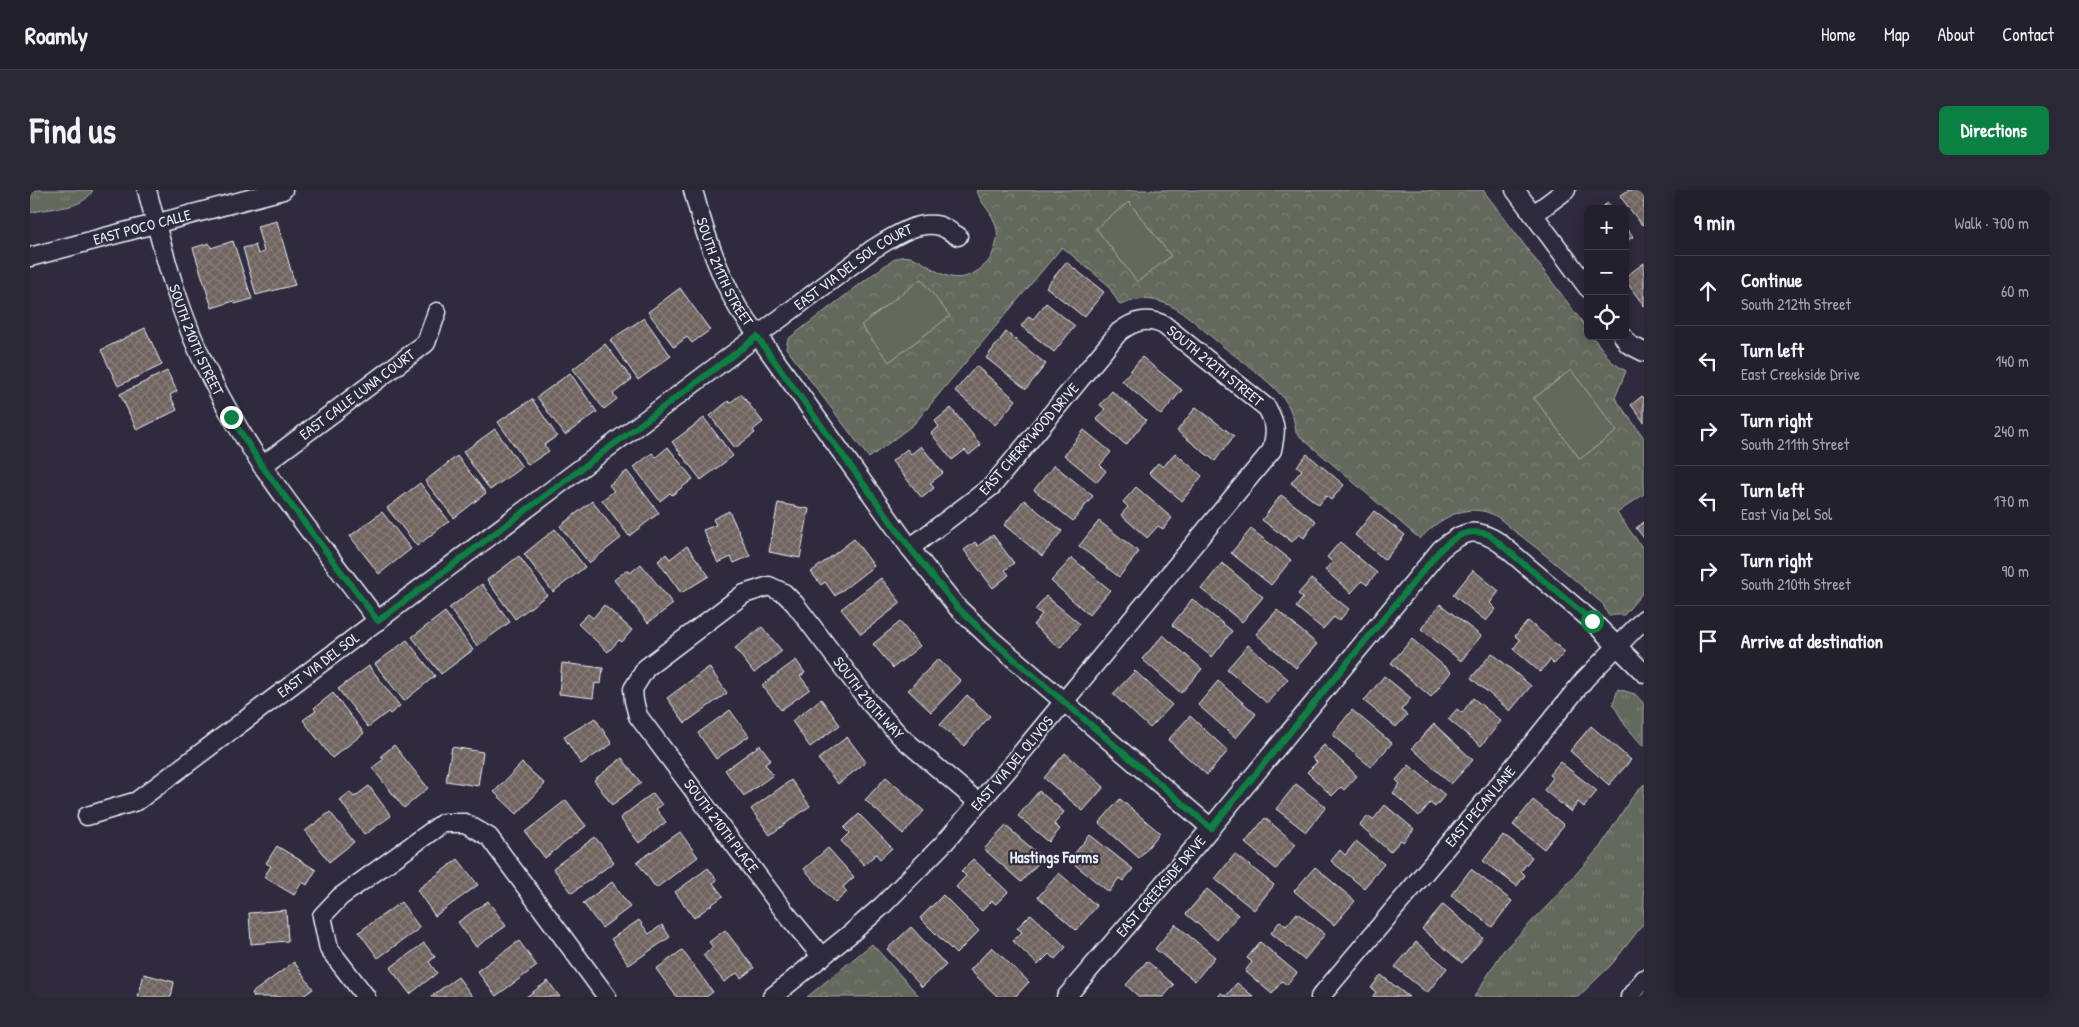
<!DOCTYPE html>
<meta charset="utf-8">
<style>
:root{--surface:#23202e;--page:#2b2836;--text:#f1f3f6;--muted:#a3a3aa;--line:#403e4a;--accent:#0b8043}
body{margin:0;font-family:"Patrick Hand",sans-serif;background:var(--page);color:var(--text)}
.controls{position:absolute;right:15px;top:15px;display:grid;overflow:hidden;border-radius:8px;box-shadow:0 2px 12px #0003}
.controls button{width:45px;height:45px;display:grid;place-items:center;padding:0;border:0;border-bottom:1px solid var(--line);background:var(--surface);color:var(--text);font:25px sans-serif}
.stop{position:absolute;width:15px;height:15px;margin:-11px;border:4px solid #0b8043;border-radius:50%;background:#fff}
.stop.end{background:#0b8043;border-color:#fff;box-shadow:0 1px 5px #0008}
.list{margin:0;padding:0;list-style:none}
h2{display:flex;justify-content:space-between;align-items:center;height:65px;margin:0;padding:0 20px;font-size:21px}
h2 small{font-size:16px;font-weight:400;color:var(--muted)}
.list li{display:grid;grid-template-columns:32px 1fr auto;gap:15px;align-items:center;box-sizing:border-box;height:70px;padding:0 20px;border-top:1px solid var(--line)}
.list b{display:block;font-size:19px;white-space:nowrap}
.list p{margin:0;font-size:16px;white-space:nowrap;color:var(--muted)}
.list em{font-size:16px;font-style:normal;color:var(--muted)}
.icon{flex:none;width:28px;height:28px;fill:none;stroke:currentColor;stroke-width:2;stroke-linecap:round;stroke-linejoin:round}
.map{position:relative;flex:none;width:1614px;height:807px;overflow:hidden;border-radius:8px}
header{display:flex;align-items:center;gap:30px;box-sizing:border-box;height:70px;padding:0 25px;background:var(--surface);border-bottom:1px solid var(--line)}
header strong{font-size:24px}
nav{display:flex;gap:28px;margin-inline-start:auto;font-size:18px}
.intro{display:flex;align-items:center;justify-content:space-between;box-sizing:border-box;height:120px;padding:0 30px}
h1{margin:0;font-size:35px}
.button{padding:12px 22px;border-radius:8px;background:var(--accent);color:#fff;font-size:18px;font-weight:700}
main{display:flex;gap:30px;padding:0 30px}
aside{flex:1;background:var(--surface);border-radius:8px;box-shadow:0 2px 12px #0003}
.map>svg:first-child{display:block}
</style>
<header>
<strong>Roamly</strong>
<nav><a>Home</a><a>Map</a><a>About</a><a>Contact</a></nav>
</header>
<div class="intro"><h1>Find us</h1><a class="button">Directions</a></div>
<main>
<div class="map">
<svg width="1614" height="807" viewBox="0 0 1614 807">
<defs>
<pattern id="grass-tufts" width="24" height="20" patternUnits="userSpaceOnUse" patternTransform="scale(1.25)"><rect width="24" height="20" fill="#64695b"/><path d="M3 7l-1-3M5 7V3M7 7l1-3M15 17l-1-3M17 17v-4M19 17l1-3" fill="none" stroke="#7a7f73"/></pattern>
<pattern id="park-crowns" width="20" height="18" patternUnits="userSpaceOnUse" patternTransform="scale(1.25)"><rect width="20" height="18" fill="#64695b"/><path d="M2 6a3 3 0 1 1 6 0M12 15a3 3 0 1 1 6 0" fill="none" stroke="#7a7f73"/></pattern>
<pattern id="building-cross-hatch" width="8" height="8" patternUnits="userSpaceOnUse" patternTransform="scale(1.25)"><rect width="8" height="8" fill="#716460"/><path d="M0 0l8 8M0 8l8-8" fill="none" stroke="#857b78"/></pattern>
</defs>
<rect width="100%" height="100%" fill="#2f2a3d"/>
<filter id="ink" filterUnits="userSpaceOnUse"><feTurbulence type="fractalNoise" baseFrequency=".02" numOctaves="2"/><feDisplacementMap in="SourceGraphic" scale="10" xChannelSelector="R" yChannelSelector="G"/><feConvolveMatrix kernelMatrix="1 2 1 2 8 2 1 2 1" color-interpolation-filters="sRGB"/></filter>
<g filter="url(#ink)">
<!-- grass -->
<g fill="url(#grass-tufts)" stroke="#a6adaa">
<path d="M0 0H63C51 22 21 16 0 23Z"/>
<polygon points="1588,499 1605,504 1614,514 1614,557 1595,535 1583,514"/>
<polygon points="1614,594 1614,733 1582,774 1548,807 1444,807 1473,761 1520,713 1570,657 1600,610"/>
</g>
<!-- park -->
<g fill="url(#park-crowns)" stroke="#a6adaa">
<path d="M947 0H1453L1556 137 1558 146H1562L1582 172 1596 181 1585 208 1614 248V304L1587 323 1614 360V401L1594 425H1578L1573 414C1543 389 1515 363 1483 340 1477 335 1469 327 1462 324 1435 312 1407 330 1390 349L1266 243C1265 230 1260 215 1251 205 1236 188 1213 172 1195 158 1175 143 1155 119 1131 112 1116 107 1103 110 1090 115L1077 94 1032 57 884 234 839 268 756 158 758 149 854 76C858 74 865 68 870 67 896 61 913 105 949 80 953 76 957 74 960 69 964 60 969 51 967 40 963 20 950 15 947 0Z"/>
<polygon points="842,754 890,807 777,807"/>
</g>
<!-- pitch -->
<g fill="#64695b" stroke="#a6adaa">
<polygon points="1099,12 1141,66 1107,92 1066,38"/>
<polygon points="891,89 920,126 859,172 831,135"/>
<polygon points="1541,180 1587,241 1550,269 1504,208"/>
</g>
<!-- building -->
<g fill="url(#building-cross-hatch)" stroke="#e8f1f8">
<polygon points="1598,0 1614,0 1614,33 1612,35 1590,6"/>
<polygon points="1578,13 1582,19 1569,19"/>
<polygon points="247,31 265,95 226,105 213,58 225,55 228,64 234,62 227,36"/>
<polygon points="1595,37 1603,47 1595,52"/>
<polygon points="203,51 222,109 205,114 204,111 182,118 163,58 179,53 181,58"/>
<polygon points="1036,72 1074,102 1054,127 1016,97"/>
<polygon points="1614,73 1614,116 1595,90 1595,87"/>
<polygon points="650,98 680,140 662,153 657,147 644,157 618,122"/>
<polygon points="1016,113 1045,136 1024,162 991,136 999,126 1003,129"/>
<polygon points="614,128 641,166 608,190 580,150"/>
<polygon points="115,138 132,175 88,196 71,160"/>
<polygon points="976,142 1016,174 996,199 956,168"/>
<polygon points="575,154 602,189 583,204 587,209 574,219 543,179"/>
<polygon points="1112,167 1152,200 1131,225 1092,191"/>
<polygon points="946,176 986,210 965,235 925,201"/>
<polygon points="137,181 147,201 140,205 147,220 107,240 90,204"/>
<polygon points="540,183 567,222 535,245 507,207"/>
<polygon points="1082,201 1116,230 1096,255 1066,229 1075,219 1070,215"/>
<polygon points="711,204 733,232 723,240 725,243 705,258 680,226 698,211 700,213"/>
<polygon points="1612,206 1614,208 1614,232 1601,215"/>
<polygon points="502,209 527,246 514,255 519,261 498,275 468,232"/>
<polygon points="1166,217 1204,246 1185,271 1147,241"/>
<polygon points="921,218 951,255 939,265 935,260 922,270 901,243 909,237 905,231"/>
<polygon points="674,228 703,266 671,290 642,252"/>
<polygon points="465,239 492,277 460,300 433,262"/>
<polygon points="1054,240 1081,262 1070,275 1076,281 1067,292 1034,265"/>
<polygon points="891,256 913,283 900,293 904,298 892,308 862,271 877,259 881,264"/>
<polygon points="638,257 663,289 642,305 640,303 630,311 604,277 622,263 626,267"/>
<polygon points="1145,263 1172,286 1152,311 1119,283 1128,273 1133,277"/>
<polygon points="1277,264 1314,295 1301,310 1296,306 1289,315 1261,293 1272,280 1267,276"/>
<polygon points="427,266 456,303 424,328 395,291"/>
<polygon points="1024,275 1063,306 1043,331 1004,300"/>
<polygon points="597,281 629,323 599,346 572,310 584,301 579,295"/>
<polygon points="390,293 419,331 387,356 357,318"/>
<polygon points="1106,297 1142,328 1133,339 1128,336 1117,348 1091,325 1098,317 1093,312"/>
<polygon points="1251,305 1286,331 1274,348 1269,344 1262,352 1232,330"/>
<polygon points="994,310 1032,341 1012,366 974,335"/>
<polygon points="562,311 591,348 559,373 530,336"/>
<polygon points="748,313 779,319 770,368 739,362"/>
<polygon points="699,321 720,366 704,373 701,367 688,373 673,340 686,335 683,329"/>
<polygon points="1344,321 1375,345 1355,370 1325,345"/>
<polygon points="352,322 381,359 349,384 320,346"/>
<polygon points="1069,331 1109,362 1089,387 1049,356"/>
<polygon points="1614,332 1614,348 1606,338"/>
<polygon points="525,339 555,377 523,402 494,364"/>
<polygon points="1221,339 1261,370 1241,395 1201,363"/>
<polygon points="963,345 984,373 975,380 979,385 963,398 934,360 945,352 948,356"/>
<polygon points="824,349 844,376 805,406 795,392 791,395 781,382"/>
<polygon points="1310,352 1347,383 1337,395 1332,391 1321,403 1295,380 1302,372 1297,367"/>
<polygon points="657,356 679,386 651,403 628,371 636,364 640,369"/>
<polygon points="489,366 517,405 485,429 457,390"/>
<polygon points="1042,368 1080,400 1059,425 1021,391"/>
<polygon points="1192,373 1233,407 1212,432 1171,399"/>
<polygon points="611,374 643,414 618,433 584,390 598,379 600,383"/>
<polygon points="1443,380 1469,401 1460,413 1466,419 1456,431 1423,405"/>
<polygon points="851,388 871,413 831,444 811,419"/>
<polygon points="1281,389 1319,419 1309,431 1304,427 1293,439 1266,417 1273,408 1268,404"/>
<polygon points="452,394 480,432 447,456 419,418"/>
<polygon points="1016,406 1050,434 1030,458 1003,435 1012,424 1005,420"/>
<polygon points="1162,409 1202,441 1182,467 1142,435"/>
<polygon points="1410,414 1451,446 1431,471 1391,439"/>
<polygon points="574,415 602,440 592,452 589,450 578,462 548,434 558,424 563,428"/>
<polygon points="1247,420 1287,454 1266,478 1226,444"/>
<polygon points="415,422 443,460 411,484 382,447"/>
<polygon points="1498,431 1535,462 1524,474 1520,470 1510,482 1483,459 1490,450 1485,446"/>
<polygon points="870,432 890,456 863,478 843,454"/>
<polygon points="732,437 752,461 724,483 705,458"/>
<polygon points="1133,445 1172,479 1151,503 1112,469"/>
<polygon points="1382,449 1421,482 1401,507 1361,473"/>
<polygon points="377,450 405,486 374,511 345,474"/>
<polygon points="1218,455 1258,489 1237,513 1197,479"/>
<polygon points="1462,463 1501,496 1480,521 1441,488"/>
<polygon points="908,469 931,491 901,522 878,500"/>
<polygon points="766,470 775,483 770,486 780,499 751,520 732,495"/>
<polygon points="532,473 573,478 571,494 565,493 563,508 529,504"/>
<polygon points="339,476 370,516 360,524 358,522 338,537 308,499"/>
<polygon points="679,477 697,503 655,533 637,508"/>
<polygon points="1105,481 1142,515 1120,538 1083,504"/>
<polygon points="1354,486 1381,508 1371,520 1377,525 1366,537 1334,511"/>
<polygon points="1188,491 1226,524 1206,548 1168,515"/>
<polygon points="303,503 334,543 302,568 273,530 286,521 284,518"/>
<polygon points="937,505 960,526 934,556 910,535"/>
<polygon points="1443,508 1471,531 1451,556 1418,529 1427,519 1432,523"/>
<polygon points="791,509 810,535 780,557 762,531"/>
<polygon points="700,520 719,546 686,569 668,543"/>
<polygon points="1322,520 1362,553 1341,577 1302,545"/>
<polygon points="1160,526 1198,561 1177,585 1138,550"/>
<polygon points="565,528 582,554 551,574 534,547"/>
<polygon points="1404,534 1443,570 1421,594 1382,558"/>
<polygon points="1561,536 1601,570 1579,595 1540,561"/>
<polygon points="817,547 836,572 808,594 788,569"/>
<polygon points="364,555 398,598 374,618 342,578 354,569 351,566"/>
<polygon points="730,555 741,570 735,574 743,585 714,606 695,580"/>
<polygon points="1294,555 1327,586 1314,600 1311,597 1302,606 1277,582 1287,572 1282,568"/>
<polygon points="422,557 453,562 448,596 416,591"/>
<polygon points="1035,563 1074,597 1053,621 1014,588"/>
<polygon points="592,568 611,593 582,615 564,590"/>
<polygon points="1530,572 1567,601 1554,617 1548,612 1541,622 1514,600 1523,588 1519,585"/>
<polygon points="492,573 515,594 487,624 464,602"/>
<polygon points="1379,575 1415,605 1405,617 1400,613 1389,626 1363,603 1370,594 1366,590"/>
<polygon points="856,587 894,621 873,644 835,610"/>
<polygon points="761,590 780,616 740,645 721,619"/>
<polygon points="1266,594 1296,617 1276,642 1246,619"/>
<polygon points="339,596 361,626 334,645 310,610 320,602 324,607"/>
<polygon points="1009,601 1034,622 1024,634 1030,639 1019,652 988,626"/>
<polygon points="623,603 632,615 626,619 636,632 609,653 590,628"/>
<polygon points="1090,609 1130,643 1109,668 1069,633"/>
<polygon points="536,610 556,636 515,668 495,642"/>
<polygon points="1503,610 1534,635 1514,659 1483,635"/>
<polygon points="1355,615 1384,639 1373,652 1371,650 1360,662 1330,635 1338,626 1343,630"/>
<polygon points="300,622 324,652 299,672 275,641"/>
<polygon points="829,624 862,658 850,669 846,664 834,675 811,651 819,643 814,638"/>
<polygon points="1235,628 1266,654 1246,679 1215,653"/>
<polygon points="976,636 1013,668 991,692 954,659"/>
<polygon points="650,642 668,667 626,698 607,672"/>
<polygon points="1060,645 1103,679 1093,691 1089,688 1079,702 1039,670"/>
<polygon points="1473,645 1502,667 1491,681 1495,685 1487,696 1453,671"/>
<polygon points="565,647 584,672 542,703 523,678"/>
<polygon points="1326,651 1354,674 1334,698 1301,671 1310,660 1315,665"/>
<polygon points="247,656 286,680 277,695 272,692 264,705 234,687 241,676 236,673"/>
<polygon points="798,658 824,687 813,697 817,702 805,713 774,679"/>
<polygon points="1205,664 1244,695 1224,720 1185,689"/>
<polygon points="428,669 448,695 405,726 387,700"/>
<polygon points="943,669 978,702 966,714 962,711 952,721 926,697 936,686 931,681"/>
<polygon points="1285,677 1325,711 1304,735 1264,701"/>
<polygon points="678,678 687,690 683,693 693,706 664,728 645,702"/>
<polygon points="1441,679 1482,711 1462,737 1421,705"/>
<polygon points="1029,683 1067,716 1046,740 1008,707"/>
<polygon points="582,692 600,717 572,738 553,713"/>
<polygon points="1177,699 1208,725 1187,750 1156,724"/>
<polygon points="913,705 949,741 926,764 890,728"/>
<polygon points="458,711 476,736 446,757 428,732"/>
<polygon points="371,712 390,738 348,768 329,742"/>
<polygon points="1413,714 1453,748 1432,773 1392,739"/>
<polygon points="256,720 258,751 221,754 219,723"/>
<polygon points="1267,723 1295,744 1274,770 1241,743 1250,731 1256,736"/>
<polygon points="1001,724 1036,757 1025,769 1019,764 1008,775 983,751 992,742 987,738"/>
<polygon points="609,730 619,744 632,735 640,747 599,775 581,749"/>
<polygon points="1145,734 1185,767 1165,791 1125,759"/>
<polygon points="881,737 916,775 892,797 857,759"/>
<polygon points="695,740 724,778 711,788 707,783 694,792 673,765 683,757 679,752"/>
<polygon points="489,751 507,776 466,806 447,781"/>
<polygon points="1230,752 1267,783 1257,795 1252,791 1242,804 1215,781 1222,772 1217,768"/>
<polygon points="1386,752 1417,778 1397,803 1365,777"/>
<polygon points="394,753 405,767 399,772 407,783 380,804 360,778"/>
<polygon points="962,757 999,792 985,807 968,807 940,780"/>
<polygon points="652,760 683,802 676,807 647,807 626,779"/>
<polygon points="1117,771 1144,795 1133,807 1109,807 1096,795"/>
<polygon points="264,772 283,799 272,807 224,807 222,803"/>
<polygon points="114,784 144,792 141,807 108,807"/>
<polygon points="1351,785 1379,807 1342,807 1346,802 1341,798"/>
<polygon points="428,787 443,807 400,807"/>
<polygon points="518,791 530,807 496,807"/>
<polygon points="1207,793 1224,807 1188,807 1191,803 1196,806"/>
</g>
<g fill="none" stroke-linecap="round" stroke-linejoin="round">
<defs>
<g id="minor">
<path id="s1" d="M117 0C134 65 151 130 182 190 225 277 290 353 348 431"/>
<path id="s2" d="M663 0C674 42 687 80 708 118L880 358 927 417 962 450 1181 638"/>
<polyline points="1485,0 1558,98"/>
<polyline points="1504,24 1536,0"/>
<path id="s3" d="M0 67 253 0"/>
<polyline points="1593,146 1598,154 1614,162"/>
<path id="s4" d="M232 276 396 153 407 122"/>
<path id="s5" d="M57 626 107 611 843 59C862 48 886 30 910 36 916 38 922 43 928 46"/>
<path id="s6" d="M792 767 754 721 608 526 604 511 603 499 616 478 714 404 739 396 754 403 765 414 840 513 871 547 949 613"/>
<polyline points="336,807 299,759 292,726 310,707 413,633 435,633 459,647 577,807"/>
<path id="s7" d="M742 807 820 744 853 715 914 653 979 578 1242 260C1246 241 1247 236 1237 218L1134 135C1116 127 1104 131 1089 142L962 296 880 358"/>
<path id="s8" d="M1036 807 1169 652 1411 359C1433 341 1445 336 1470 353L1562 431 1614 483"/>
<path id="s9" d="M1290 807 1467 597 1555 489 1614 429"/>
<polyline points="1600,807 1614,789"/>
</g>
</defs>
<!-- minor casing -->
<use href="#minor" stroke="#e8f1f8" stroke-width="21"/>
<!-- minor -->
<use href="#minor" stroke="#2f2a3d" stroke-width="18"/>
</g>
</g>
<g fill="none" stroke-linecap="round" stroke-linejoin="round" filter="url(#ink)">
<!-- route -->
<path stroke="#0b8043" stroke-width="6" d="M201 227 232 276 348 431 727 147 880 358 927 417 962 450 1181 638 1411 359C1427 345 1436 339 1458 344L1562 431"/>
</g>
<g text-anchor="middle" stroke-width="4.5" stroke-linejoin="round" paint-order="stroke">
<!-- street labels -->
<g font-size="15" fill="#e8f1f8" stroke="#2f2a3d">
<text dy="5" stroke="none"><textPath href="#s3" startOffset="116">EAST POCO CALLE</textPath></text>
<text dy="5" stroke="none"><textPath href="#s5" startOffset="946">EAST VIA DEL SOL COURT</textPath></text>
<text dy="5" stroke="none"><textPath href="#s2" startOffset="88">SOUTH 211TH STREET</textPath></text>
<text dy="5" stroke="none"><textPath href="#s1" startOffset="158">SOUTH 210TH STREET</textPath></text>
<text transform="translate(1185 176) rotate(39)" y="5">SOUTH 212TH STREET</text>
<text dy="5" stroke="none"><textPath href="#s4" startOffset="119">EAST CALLE LUNA COURT</textPath></text>
<text transform="translate(999 249) rotate(-49)" y="5">EAST CHERRYWOOD DRIVE</text>
<text dy="5" stroke="none"><textPath href="#s5" startOffset="279">EAST VIA DEL SOL</textPath></text>
<text dy="5" stroke="none"><textPath href="#s6" startOffset="656">SOUTH 210TH WAY</textPath></text>
<text dy="5" stroke="none"><textPath href="#s7" startOffset="336">EAST VIA DEL OLIVOS</textPath></text>
<text dy="5" stroke="none"><textPath href="#s9" startOffset="249">EAST PECAN LANE</textPath></text>
<text transform="translate(691 636) rotate(53)" y="5">SOUTH 210TH PLACE</text>
<text dy="5" stroke="none"><textPath href="#s8" startOffset="146">EAST CREEKSIDE DRIVE</textPath></text>
</g>
<!-- neighbourhood labels -->
<g font-size="16" font-weight="bold" fill="#e8f1f8" stroke="#2f2a3d">
<text x="1024" y="673">Hastings Farms</text>
</g>
</g>
</svg>
<div class="controls">
<button>+</button>
<button>−</button>
<button><svg class="icon" aria-label="locate" viewBox="0 0 24 24"><circle cx="12" cy="12" r="6"/><path d="M12 2v4M12 18v4M2 12h4M18 12h4"/></svg></button>
</div>
<div class="stop" style="left:1562px;top:431px"></div>
<div class="stop end" style="left:201px;top:227px"></div>
</div>
<aside>
<h2>9 min<small>Walk · 700 m</small></h2>
<ul class="list">
<li><svg class="icon" aria-label="ahead" viewBox="0 0 24 24"><path d="M12 20V5M6 11l6-6 6 6"/></svg><div><b>Continue</b><p>South 212th Street</p></div><em>60 m</em></li>
<li><svg class="icon" aria-label="left" viewBox="0 0 24 24"><path d="M17 20v-9H6M10 6l-5 5 5 5"/></svg><div><b>Turn left</b><p>East Creekside Drive</p></div><em>140 m</em></li>
<li><svg class="icon" aria-label="right" viewBox="0 0 24 24"><path d="M7 20v-9h11M14 6l5 5-5 5"/></svg><div><b>Turn right</b><p>South 211th Street</p></div><em>240 m</em></li>
<li><svg class="icon" aria-label="left" viewBox="0 0 24 24"><path d="M17 20v-9H6M10 6l-5 5 5 5"/></svg><div><b>Turn left</b><p>East Via Del Sol</p></div><em>170 m</em></li>
<li><svg class="icon" aria-label="right" viewBox="0 0 24 24"><path d="M7 20v-9h11M14 6l5 5-5 5"/></svg><div><b>Turn right</b><p>South 210th Street</p></div><em>90 m</em></li>
<li><svg class="icon" aria-label="arrive" viewBox="0 0 24 24"><path d="M6 21V4h12l-3 4 3 4H6"/></svg><div><b>Arrive at destination</b></div></li>
</ul>
</aside>
</main>
